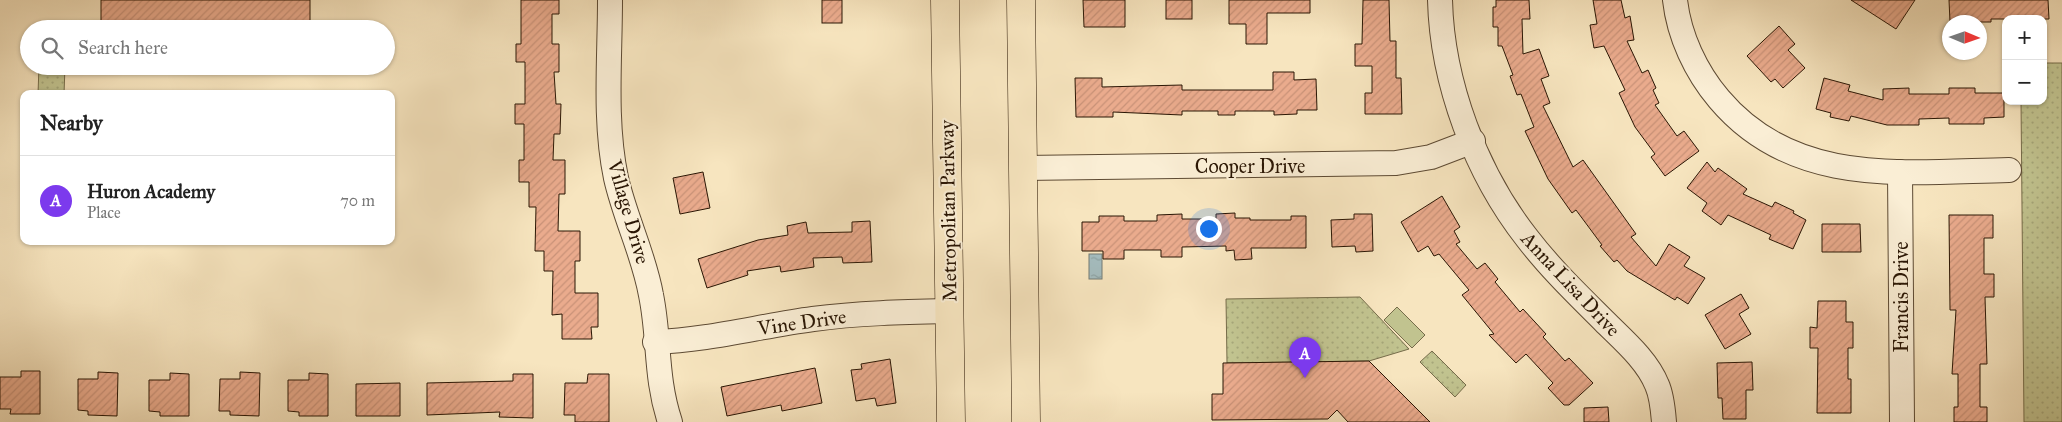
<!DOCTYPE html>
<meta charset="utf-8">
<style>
:root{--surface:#fff;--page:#f6f6f6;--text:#222;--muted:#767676;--line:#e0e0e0;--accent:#7c3aed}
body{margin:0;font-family:"IM FELL Great Primer",serif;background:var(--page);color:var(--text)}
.controls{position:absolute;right:15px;top:15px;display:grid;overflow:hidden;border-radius:10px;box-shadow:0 1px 4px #0004}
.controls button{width:45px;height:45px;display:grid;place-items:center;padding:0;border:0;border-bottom:1px solid var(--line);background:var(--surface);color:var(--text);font:25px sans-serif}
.compass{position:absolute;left:1942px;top:15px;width:45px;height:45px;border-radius:50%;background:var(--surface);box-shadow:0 1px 4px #0004;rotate:92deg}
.you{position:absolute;left:1208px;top:228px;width:18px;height:18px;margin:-12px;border:4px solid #fff;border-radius:50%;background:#1a73e8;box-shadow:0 0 0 8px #1a73e833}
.badge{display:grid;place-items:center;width:32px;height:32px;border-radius:50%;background:var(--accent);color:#fff;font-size:16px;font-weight:700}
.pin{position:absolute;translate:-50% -41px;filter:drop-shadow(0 1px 2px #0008)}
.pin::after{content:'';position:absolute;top:26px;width:18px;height:15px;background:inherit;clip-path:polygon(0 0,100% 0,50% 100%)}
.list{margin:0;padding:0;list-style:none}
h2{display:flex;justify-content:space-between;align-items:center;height:65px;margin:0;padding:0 20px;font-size:21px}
h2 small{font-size:16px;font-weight:400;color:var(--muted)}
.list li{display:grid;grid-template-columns:32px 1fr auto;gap:15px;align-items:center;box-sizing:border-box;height:90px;padding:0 20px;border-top:1px solid var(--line)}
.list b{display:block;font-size:19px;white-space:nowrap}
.list p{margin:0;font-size:16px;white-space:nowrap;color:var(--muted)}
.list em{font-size:16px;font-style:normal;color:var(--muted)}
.icon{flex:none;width:28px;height:28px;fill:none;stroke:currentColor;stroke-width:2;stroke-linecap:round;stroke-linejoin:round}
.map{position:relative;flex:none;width:2062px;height:422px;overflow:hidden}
.search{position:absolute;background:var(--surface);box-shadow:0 1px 4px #0004;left:20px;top:20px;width:375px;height:55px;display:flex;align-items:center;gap:12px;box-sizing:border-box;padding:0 18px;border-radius:28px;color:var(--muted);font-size:19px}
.panel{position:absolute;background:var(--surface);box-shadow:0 1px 4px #0004;left:20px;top:90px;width:375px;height:155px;border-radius:10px}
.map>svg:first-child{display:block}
</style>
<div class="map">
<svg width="2062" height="422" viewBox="0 0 2062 422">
<defs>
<pattern id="grass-dots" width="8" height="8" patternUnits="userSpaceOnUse" patternTransform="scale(1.25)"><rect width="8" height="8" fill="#c1c38f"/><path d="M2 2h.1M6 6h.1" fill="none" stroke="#a6a77a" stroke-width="1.8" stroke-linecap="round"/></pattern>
<pattern id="water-ripples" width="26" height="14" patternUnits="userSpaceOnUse" patternTransform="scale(1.25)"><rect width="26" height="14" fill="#a4bcbe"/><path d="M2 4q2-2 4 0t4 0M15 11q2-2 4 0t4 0" fill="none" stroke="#8da1a2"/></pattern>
<pattern id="building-hatch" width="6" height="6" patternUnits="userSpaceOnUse" patternTransform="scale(1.25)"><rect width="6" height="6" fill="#eaab8d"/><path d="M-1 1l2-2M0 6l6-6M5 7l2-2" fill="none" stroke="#c99278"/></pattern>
</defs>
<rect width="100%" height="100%" fill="#f7e5bf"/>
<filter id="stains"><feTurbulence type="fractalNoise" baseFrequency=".004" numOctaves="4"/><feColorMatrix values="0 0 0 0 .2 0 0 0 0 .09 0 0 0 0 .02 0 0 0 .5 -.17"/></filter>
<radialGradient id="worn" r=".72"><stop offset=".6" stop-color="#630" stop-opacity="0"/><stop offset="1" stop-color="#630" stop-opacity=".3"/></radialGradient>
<!-- grass -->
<g fill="url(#grass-dots)" stroke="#766c4a">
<polygon points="2043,63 2062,63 2062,422 2024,422 2021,101 2043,101"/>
<polygon points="39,66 65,66 64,94 38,94"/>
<polygon points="1360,297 1409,349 1369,361 1227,363 1226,299"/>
<polygon points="1432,351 1466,385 1455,397 1420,362"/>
</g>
<!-- pitch -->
<polygon fill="#c1c38f" stroke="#766c4a" points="1397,307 1425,335 1412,348 1384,320"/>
<!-- water -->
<rect fill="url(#water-ripples)" stroke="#737a74" x="1089" y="254" width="13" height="25"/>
<!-- building -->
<g fill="url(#building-hatch)" stroke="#2a1604">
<rect x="101" y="0" width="209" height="29"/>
<polygon points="521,0 559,0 559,14 552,14 552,44 559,44 559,72 554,72 556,104 561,104 560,134 554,134 553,160 565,160 565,194 559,194 558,231 580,231 580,261 575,261 575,293 598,293 598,327 591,327 592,339 562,339 562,314 552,315 553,271 544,271 544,251 535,251 536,207 529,207 529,182 519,182 519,160 524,160 524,124 515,124 515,104 525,104 525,62 516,62 516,44 521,44"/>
<rect x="822" y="0" width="20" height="23"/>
<polygon points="1083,0 1125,0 1125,27 1084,27"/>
<rect x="1166" y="0" width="26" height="19"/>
<polygon points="1229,0 1310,0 1310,13 1267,13 1267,44 1246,44 1246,24 1229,24"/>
<polygon points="1363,0 1389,0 1390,41 1396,41 1396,78 1401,78 1402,114 1365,114 1365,93 1372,93 1372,66 1355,66 1355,44 1362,44"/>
<polygon points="1496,0 1529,0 1530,19 1522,19 1523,54 1539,49 1549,76 1541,79 1550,103 1543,106 1573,167 1583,160 1636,234 1631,237 1656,266 1669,244 1690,257 1684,266 1705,278 1688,304 1677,297 1675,300 1627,271 1617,260 1614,262 1600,246 1602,245 1576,210 1572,213 1548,179 1525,131 1534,127 1521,94 1517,95 1510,76 1513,75 1502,46 1498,46 1498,27 1493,27 1493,7 1496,7"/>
<polygon points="1593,0 1621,0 1625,18 1630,16 1634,40 1627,41 1642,73 1648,70 1656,88 1653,90 1659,103 1655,105 1677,136 1684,131 1699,151 1665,176 1651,157 1655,154 1635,127 1619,93 1625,90 1604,46 1594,48 1590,25 1597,24"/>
<polygon points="1851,0 1915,0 1896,29"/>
<polygon points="1949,0 2048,0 2049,19 1991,19 1991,22 1950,22"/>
<polygon points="1779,26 1795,44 1788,50 1805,68 1783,88 1775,79 1771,82 1747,56"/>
<polygon points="1273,72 1294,72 1294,80 1316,79 1317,110 1297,110 1297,114 1274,115 1274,111 1235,111 1235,115 1218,115 1218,111 1182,111 1182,115 1113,112 1113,117 1076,117 1075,78 1102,78 1102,87 1182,85 1182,90 1273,90"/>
<polygon points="1824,78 1850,85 1848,91 1883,100 1883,89 1909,88 1909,94 1949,94 1949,88 1975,88 1975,93 2004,93 2004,117 1984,118 1984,124 1949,124 1949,118 1919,119 1919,125 1887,125 1851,116 1849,121 1830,117 1831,113 1816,109"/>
<polygon points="1707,162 1715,172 1718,168 1747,189 1743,194 1772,207 1775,202 1794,211 1793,213 1806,220 1793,249 1769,239 1771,235 1728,215 1721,225 1702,211 1707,203 1687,188"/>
<polygon points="703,172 710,208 680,214 673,178"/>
<polygon points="1442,196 1460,227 1454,231 1460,242 1456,244 1477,269 1485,263 1498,279 1495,282 1520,312 1523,309 1546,334 1543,337 1565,361 1569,358 1593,383 1569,405 1564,405 1548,388 1553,383 1526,354 1516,363 1489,335 1494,334 1462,295 1469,290 1439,254 1434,256 1428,246 1418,252 1401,222"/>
<polygon points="1235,213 1235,218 1250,218 1250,220 1291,220 1291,216 1306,216 1306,248 1251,248 1252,259 1235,260 1234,250 1226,251 1226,246 1182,247 1182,257 1161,257 1161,250 1124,250 1124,259 1103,259 1103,251 1082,251 1082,222 1099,222 1099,216 1124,216 1124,221 1157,221 1157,215 1182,214 1182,219 1216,219 1216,214"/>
<polygon points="1354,214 1372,214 1373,251 1356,252 1355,246 1332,247 1331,220 1354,219"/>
<polygon points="1949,215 1993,215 1993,238 1984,238 1984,274 1994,274 1994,297 1985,297 1987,364 1980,364 1980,407 1987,407 1987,422 1954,422 1954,407 1958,407 1958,374 1952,374 1956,310 1950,310"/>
<polygon points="870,221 872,262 843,263 842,257 813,258 814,267 781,272 780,266 747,271 748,275 707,288 698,259 758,240 788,235 787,226 806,222 808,233 852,232 852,222"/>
<polygon points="1822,224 1860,224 1861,252 1822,252"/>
<polygon points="1741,294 1749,308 1739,314 1751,334 1725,349 1705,315"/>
<polygon points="1818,301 1846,301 1846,322 1853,322 1853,348 1848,348 1848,379 1851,379 1851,413 1817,413 1818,348 1810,348 1810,327 1817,328"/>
<polygon points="890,359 896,403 877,406 875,398 856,401 851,370 862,369 861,364"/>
<polygon points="1369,361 1430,422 1348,422 1337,410 1328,419 1212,420 1212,394 1223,394 1223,363"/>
<polygon points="1752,362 1753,390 1746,390 1746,419 1723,419 1722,398 1718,398 1717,363"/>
<polygon points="815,368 822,403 782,411 781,405 727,416 721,387"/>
<polygon points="21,371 40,371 40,414 10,414 11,409 0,409 0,377 21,377"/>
<polygon points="98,372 118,373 117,416 88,415 88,411 78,410 78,379 98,379"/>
<polygon points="240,372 260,373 259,416 230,415 230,411 219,411 220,379 240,379"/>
<polygon points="170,373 189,374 189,416 160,416 160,412 149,411 149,380 170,380"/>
<polygon points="309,373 328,374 328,416 299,416 299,412 288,411 288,380 309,380"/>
<polygon points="513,374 533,374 533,418 499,417 500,412 427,415 427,383 513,381"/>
<polygon points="588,374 609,374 609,422 575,422 575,415 564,415 565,383 587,383"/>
<polygon points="400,383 400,416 356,416 356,384"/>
<polygon points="1608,407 1609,422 1584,422 1584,408"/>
</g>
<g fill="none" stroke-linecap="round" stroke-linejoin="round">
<defs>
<g id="minor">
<path d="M610 0C610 59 604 121 616 178 625 218 644 255 651 295 660 339 655 377 670 422"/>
<path d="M1440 0C1442 83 1476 173 1527 238 1550 268 1577 294 1604 321 1623 340 1647 360 1657 385 1662 396 1663 410 1664 422"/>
<path d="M1675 0C1679 36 1696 72 1719 99 1794 188 1905 172 2009 170"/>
<polyline points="1023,168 1396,163 1431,157 1473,141"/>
<polyline points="1900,172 1902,422"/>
<path d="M655 342C709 340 760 326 813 319 858 313 904 312 949 311"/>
</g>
<g id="major">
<polyline points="945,0 951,422"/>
<polyline points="1021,0 1026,422"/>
</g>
</defs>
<!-- minor casing -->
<use href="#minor" stroke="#5d4a33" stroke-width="26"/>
<!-- major casing -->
<use href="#major" stroke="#2a1604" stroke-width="29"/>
<!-- minor -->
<use href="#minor" stroke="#faeed5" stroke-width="24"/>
<!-- major -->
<use href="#major" stroke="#f7e5bf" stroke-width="28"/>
</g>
<g text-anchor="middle" stroke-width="4" stroke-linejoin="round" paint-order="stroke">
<!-- street labels -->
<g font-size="20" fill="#2a1604" stroke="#faeed5">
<text x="1250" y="173">Cooper Drive</text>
<text transform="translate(948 211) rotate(-91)" y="7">Metropolitan Parkway</text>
<text transform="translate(629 212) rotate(74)" y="7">Village Drive</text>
<text transform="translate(1571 284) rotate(47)" y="7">Anna Lisa Drive</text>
<text transform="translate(1901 297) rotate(-90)" y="7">Francis Drive</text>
<text transform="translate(802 322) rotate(-8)" y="7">Vine Drive</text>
</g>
</g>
<rect width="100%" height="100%" filter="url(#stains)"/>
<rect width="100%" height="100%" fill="url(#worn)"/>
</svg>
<div class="controls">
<button>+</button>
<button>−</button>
</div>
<svg class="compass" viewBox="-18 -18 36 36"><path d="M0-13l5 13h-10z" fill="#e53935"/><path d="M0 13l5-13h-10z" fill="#767676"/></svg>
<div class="you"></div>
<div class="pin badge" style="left:1305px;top:378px">A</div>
<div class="search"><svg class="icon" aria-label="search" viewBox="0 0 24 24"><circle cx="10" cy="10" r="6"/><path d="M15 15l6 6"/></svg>Search here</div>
<section class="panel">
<h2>Nearby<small></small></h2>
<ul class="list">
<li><span class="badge">A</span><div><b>Huron Academy</b><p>Place</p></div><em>70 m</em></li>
</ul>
</section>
</div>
